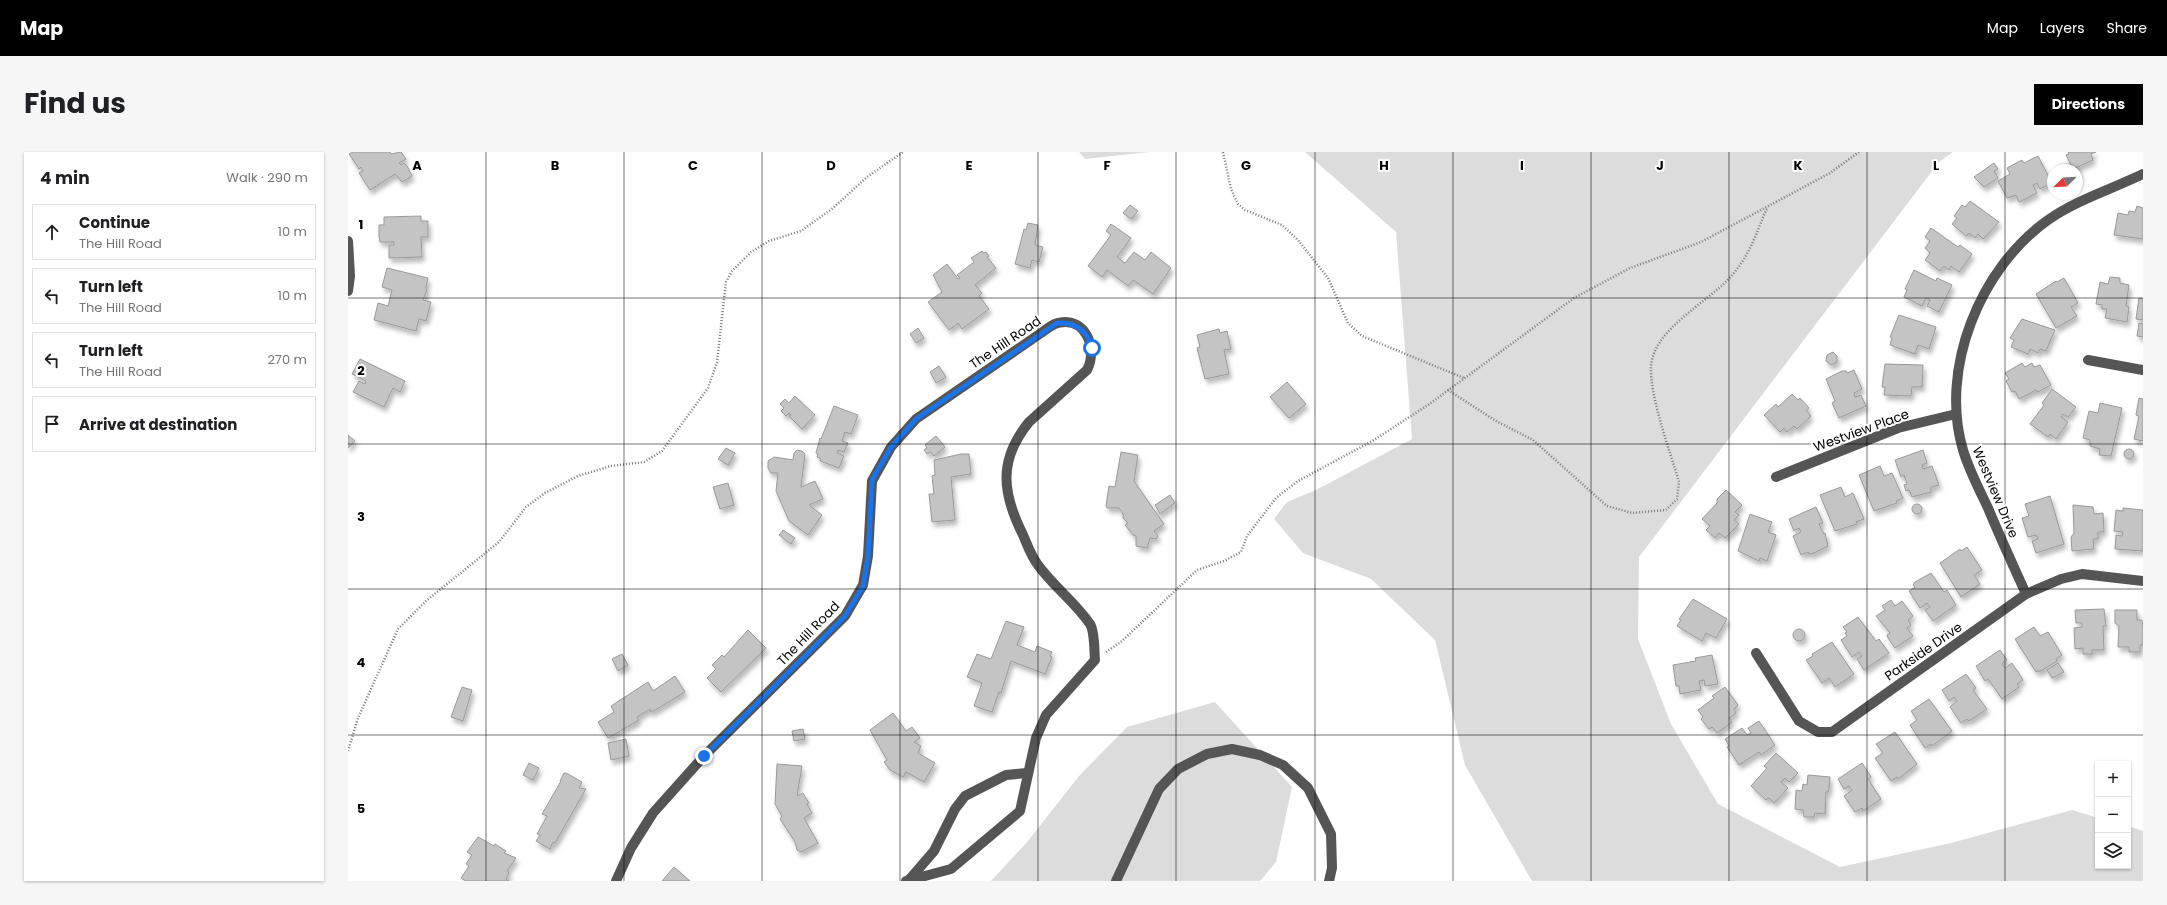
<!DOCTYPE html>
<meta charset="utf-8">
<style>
:root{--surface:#fff;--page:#f6f6f6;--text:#202124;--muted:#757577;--line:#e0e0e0;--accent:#000}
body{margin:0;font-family:Poppins,sans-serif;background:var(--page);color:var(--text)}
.controls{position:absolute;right:12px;bottom:12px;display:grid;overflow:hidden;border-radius:0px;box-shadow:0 1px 3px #0004}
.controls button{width:36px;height:36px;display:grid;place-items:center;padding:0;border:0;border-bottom:1px solid var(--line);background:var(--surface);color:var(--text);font:20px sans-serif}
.compass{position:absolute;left:1699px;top:12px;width:36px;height:36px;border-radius:50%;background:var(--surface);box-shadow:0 1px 3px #0004;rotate:246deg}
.stop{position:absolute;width:12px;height:12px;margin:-9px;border:3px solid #1a73e8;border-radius:50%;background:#fff}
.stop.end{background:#1a73e8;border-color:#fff;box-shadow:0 1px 4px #0008}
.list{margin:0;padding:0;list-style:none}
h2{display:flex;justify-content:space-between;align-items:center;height:52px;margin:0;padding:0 16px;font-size:17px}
h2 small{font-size:13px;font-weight:400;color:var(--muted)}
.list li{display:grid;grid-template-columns:26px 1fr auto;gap:12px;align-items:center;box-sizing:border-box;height:56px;margin:0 8px 8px;padding:0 8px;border:1px solid var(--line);border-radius:0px}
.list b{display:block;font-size:15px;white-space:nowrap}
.list p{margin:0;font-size:13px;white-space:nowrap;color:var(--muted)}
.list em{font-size:13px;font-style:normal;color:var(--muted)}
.icon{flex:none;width:22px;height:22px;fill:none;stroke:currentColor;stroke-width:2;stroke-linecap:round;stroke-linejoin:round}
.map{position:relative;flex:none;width:1795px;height:729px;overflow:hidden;border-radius:0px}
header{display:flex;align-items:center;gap:24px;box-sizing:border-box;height:56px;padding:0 20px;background:var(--accent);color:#fff}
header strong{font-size:19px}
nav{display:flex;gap:22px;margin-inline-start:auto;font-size:14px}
.intro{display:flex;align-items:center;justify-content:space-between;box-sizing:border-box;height:96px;padding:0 24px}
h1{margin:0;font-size:28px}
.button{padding:10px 18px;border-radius:0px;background:var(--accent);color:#fff;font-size:14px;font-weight:700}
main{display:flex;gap:24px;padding:0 24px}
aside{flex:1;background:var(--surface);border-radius:0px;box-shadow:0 1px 3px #0004}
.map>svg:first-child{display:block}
</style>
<header>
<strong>Map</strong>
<nav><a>Map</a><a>Layers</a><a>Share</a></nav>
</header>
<div class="intro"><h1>Find us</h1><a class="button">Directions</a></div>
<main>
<aside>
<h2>4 min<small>Walk · 290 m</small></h2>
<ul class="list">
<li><svg class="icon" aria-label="ahead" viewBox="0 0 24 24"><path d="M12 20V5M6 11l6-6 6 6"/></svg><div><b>Continue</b><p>The Hill Road</p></div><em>10 m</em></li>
<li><svg class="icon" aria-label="left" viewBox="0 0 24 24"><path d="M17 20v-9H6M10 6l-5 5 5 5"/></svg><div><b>Turn left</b><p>The Hill Road</p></div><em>10 m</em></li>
<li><svg class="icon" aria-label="left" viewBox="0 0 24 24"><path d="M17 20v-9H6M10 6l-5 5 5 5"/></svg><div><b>Turn left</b><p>The Hill Road</p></div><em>270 m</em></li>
<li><svg class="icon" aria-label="arrive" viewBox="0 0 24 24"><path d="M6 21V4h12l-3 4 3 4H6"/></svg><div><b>Arrive at destination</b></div></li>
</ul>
</aside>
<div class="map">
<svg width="1795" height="729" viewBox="0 0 1795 729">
<defs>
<filter id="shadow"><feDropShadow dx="2.5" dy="4.5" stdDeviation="2" flood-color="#0004"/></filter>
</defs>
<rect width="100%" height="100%" fill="#fff"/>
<!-- green -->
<g fill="#dcdcdc">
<polygon points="731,0 801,0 737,7"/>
<polygon points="957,0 1605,0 1591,10 1291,405 1290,487 1323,572 1370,652 1492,715 1603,691 1724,658 1750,666 1750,714 1780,714 1780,674 1795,679 1795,729 1184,729 1117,613 1087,488 1023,427 955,401 926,367 939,350 968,338 1064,287 1048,80"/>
<polygon points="867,550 944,635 928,710 912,729 643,729 680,689 731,624 779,575"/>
</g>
<!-- building -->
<g fill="#c4c4c4" stroke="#999" filter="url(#shadow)">
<polygon points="5,0 42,0 43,2 53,0 58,7 51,11 53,13 56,11 59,14 64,24 54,30 47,22 22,38 11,21 15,19 13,15 11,17 1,2"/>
<polygon points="1720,0 1748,0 1743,2 1745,8 1725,17 1718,3 1721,2"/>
<polygon points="1690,4 1704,31 1692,37 1689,31 1685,33 1689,41 1671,50 1668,43 1659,46 1650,29 1662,22 1659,16 1674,8 1676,11"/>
<polygon points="1646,11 1650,17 1646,19 1650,26 1636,35 1626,25"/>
<polygon points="1622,49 1651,70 1635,87 1630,82 1627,86 1621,81 1618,84 1604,72 1609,66 1606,64 1614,53 1617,55"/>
<polygon points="782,53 790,59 783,67 775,61"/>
<polygon points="1789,54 1795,56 1795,87 1766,83 1770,61 1780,63 1781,59 1787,60"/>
<polygon points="73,64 73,69 80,69 80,85 73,85 74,105 41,106 41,93 46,93 46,90 32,90 31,84 31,73 36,73 36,65"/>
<polygon points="680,71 690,73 687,93 695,95 691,110 684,108 682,116 667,112 676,77 678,78"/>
<polygon points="763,72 783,86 769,105 777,111 786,100 797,108 803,100 823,116 805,142 785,128 780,134 759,118 754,125 740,114 763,83 758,79"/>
<polygon points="1583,76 1610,95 1612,93 1624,102 1611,120 1603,114 1601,118 1596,114 1592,119 1577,108 1582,101 1577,96 1582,89 1577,85"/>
<polygon points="634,99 636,101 638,100 641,104 639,105 648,116 627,133 634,141 631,144 641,157 614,177 610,171 601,178 580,150 594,140 585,123 599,112 610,127 612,126 609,123 626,110 623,106"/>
<polygon points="39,116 80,126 78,136 79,138 75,148 83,150 78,169 71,167 68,179 26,168 30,151 40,154 44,138 34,135"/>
<polygon points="1566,118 1588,129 1589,126 1604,133 1591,160 1579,154 1582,148 1578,146 1574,154 1556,145 1559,138 1557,137"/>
<polygon points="1762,125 1772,126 1772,131 1781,133 1778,154 1781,155 1779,170 1757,166 1759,157 1754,157 1754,153 1748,152 1752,130 1760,132"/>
<polygon points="1716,126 1730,151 1723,155 1729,164 1708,176 1688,142 1708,129 1709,130"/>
<polygon points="1791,146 1795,147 1795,168 1788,167"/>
<polygon points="1551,163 1588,175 1581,197 1570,193 1567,202 1542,193 1544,186 1542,185"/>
<polygon points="1674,167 1707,178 1698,199 1692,197 1690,201 1682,197 1680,202 1663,195 1666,188 1662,186"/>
<polygon points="1791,171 1795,172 1795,185 1789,184"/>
<polygon points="570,176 576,186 568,191 562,182"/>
<polygon points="871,177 872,181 879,179 883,197 876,198 881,222 857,227 849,196 852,195 849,183"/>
<polygon points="1485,200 1489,204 1489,210 1483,213 1478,209 1479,203"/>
<polygon points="12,207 57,229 52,240 45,236 36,255 5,240 11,229 17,232 18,229 4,222"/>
<polygon points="1674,211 1677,215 1684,211 1686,215 1692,213 1703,233 1690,240 1688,238 1671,247 1667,239 1664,240 1658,229 1661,227 1657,221"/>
<polygon points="1537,212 1575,213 1574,235 1564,235 1563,244 1536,243 1537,235 1534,235"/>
<polygon points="591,214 598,225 588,231 582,220"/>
<polygon points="1506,218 1514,237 1506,241 1507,245 1513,243 1518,254 1491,266 1484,251 1487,249 1478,227 1494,219 1498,219 1499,221"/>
<polygon points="939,230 958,252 941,266 922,245"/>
<polygon points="1704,237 1728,255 1720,265 1715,262 1713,265 1720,270 1708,287 1702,282 1700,285 1682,272 1696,253 1694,251"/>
<polygon points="1444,242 1450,248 1452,246 1461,256 1458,258 1463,264 1449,277 1446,274 1439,280 1436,276 1432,280 1416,263 1428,252 1430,255"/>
<polygon points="447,244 467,263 454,277 441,264 443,263 441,261 438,264 433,259 436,256 432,252 437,247 441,251"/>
<polygon points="1791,246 1795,247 1795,289 1786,287 1791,264 1788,263"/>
<polygon points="1752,251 1774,256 1763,304 1751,303 1752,297 1742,294 1742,288 1735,286 1741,259 1750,261"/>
<polygon points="486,254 510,263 503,282 497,280 494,289 500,291 496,300 490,298 489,301 496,304 491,316 472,309 473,307 469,305 470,302 468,301 472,286 473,287"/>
<polygon points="0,283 7,289 0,296"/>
<polygon points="588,284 597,295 586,304 583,300 579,302 576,298 579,296 577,293"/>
<polygon points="378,296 387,301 380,313 370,307"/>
<circle cx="1781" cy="302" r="5"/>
<polygon points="449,298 454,299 457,302 453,335 467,329 475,347 461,353 474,363 460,383 441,369 428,339 430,321 423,321 420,316 420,309 426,305 445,308 446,301"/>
<polygon points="1575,298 1579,311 1574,313 1575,317 1584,314 1591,333 1583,335 1583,340 1564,345 1561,338 1558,339 1556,333 1559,332 1556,323 1553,325 1547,308"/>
<polygon points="773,300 790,303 786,329 816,372 806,379 810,384 808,387 802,386 799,396 788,394 788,384 785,383 777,373 780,371 775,366 775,362 771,356 759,356 758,354 761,334 767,335"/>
<polygon points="613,302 621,302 623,322 603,325 607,368 584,370 581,342 586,342 584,324 587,323 586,308"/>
<polygon points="1532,314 1536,324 1544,321 1555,346 1548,349 1549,351 1526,359 1511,323"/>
<polygon points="380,331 386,353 372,357 365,335"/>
<polygon points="1493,335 1497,345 1505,341 1516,367 1508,370 1509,372 1487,379 1472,343"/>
<polygon points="1378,338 1394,353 1387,360 1391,363 1386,368 1391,372 1377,386 1371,381 1367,386 1358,378 1362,374 1354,367 1369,351 1369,347"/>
<polygon points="822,343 827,351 812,362 807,353"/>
<polygon points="1702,344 1716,392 1688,401 1684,389 1690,387 1688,383 1680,385 1674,366 1681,364 1677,352"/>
<circle cx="1569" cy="357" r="5"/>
<polygon points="1725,353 1745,355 1746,362 1755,361 1756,380 1750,380 1750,387 1745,387 1746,397 1724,399 1723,385 1726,381"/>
<polygon points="1468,355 1475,371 1471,372 1476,382 1477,381 1480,394 1464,402 1461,402 1460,400 1453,403 1445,384 1453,380 1451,376 1446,379 1441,367"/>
<polygon points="1775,356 1795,358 1795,399 1767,397 1768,383 1774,384 1775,380 1766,379 1768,358 1775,359"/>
<polygon points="1402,362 1424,370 1420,380 1428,383 1419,409 1412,406 1411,409 1390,399"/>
<polygon points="435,378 447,386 443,392 431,383"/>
<polygon points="1619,395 1634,418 1626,423 1632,432 1613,445 1592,411 1612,397 1613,399"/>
<polygon points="1583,421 1596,440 1599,438 1608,453 1585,469 1577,458 1582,455 1579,451 1572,456 1561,439 1567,435 1565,433 1567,430"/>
<polygon points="1345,447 1379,467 1368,486 1358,481 1354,489 1329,474 1333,468 1331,467"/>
<polygon points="1543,448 1547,454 1554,449 1565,464 1560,468 1563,473 1559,476 1565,484 1547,496 1540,486 1539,483 1542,481 1528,464 1537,458 1534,454"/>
<polygon points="1756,457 1758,474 1755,474 1756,498 1744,498 1744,502 1735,502 1735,496 1727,497 1726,476 1734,475 1734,471 1728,471 1727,458"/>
<polygon points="1767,458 1789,458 1789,468 1794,468 1795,475 1795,493 1792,493 1792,500 1781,500 1781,495 1770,495 1771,474 1767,471"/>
<polygon points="1510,465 1528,489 1531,487 1541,501 1516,518 1509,507 1514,504 1511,500 1504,505 1493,488 1499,484 1497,481 1499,480 1495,475"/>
<polygon points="658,469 676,475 669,493 687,500 689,494 704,500 702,504 704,505 697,522 663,509 653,541 651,540 644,560 626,554 634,531 619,525 629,502 643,507"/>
<polygon points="1686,475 1692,484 1700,480 1714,503 1708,507 1709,509 1691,520 1690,518 1688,520 1667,487"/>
<circle cx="1451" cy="483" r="6"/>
<polygon points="400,478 418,496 373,540 359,526 368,517 364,513 374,503 376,505"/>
<polygon points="1484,490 1506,522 1487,535 1481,526 1474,531 1458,508 1465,504 1464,502"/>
<polygon points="1652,498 1659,508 1654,512 1657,516 1664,511 1675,528 1669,532 1671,535 1654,547 1640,527 1637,529 1628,514"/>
<polygon points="274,502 280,513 270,519 264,507"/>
<polygon points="1364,503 1370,532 1357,534 1356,528 1351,529 1353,538 1332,542 1331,534 1328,534 1325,513 1348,509 1347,506"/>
<polygon points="1710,511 1716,520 1704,526 1699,518"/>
<polygon points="1618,522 1628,536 1625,538 1639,557 1621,569 1619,567 1613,571 1602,555 1609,549 1606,545 1601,549 1594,538"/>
<polygon points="327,524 337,540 309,557 303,560 302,557 289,565 291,568 260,586 250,570 266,560 263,554 300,530 305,539"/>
<polygon points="114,535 124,538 115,569 103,565"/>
<polygon points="1377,535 1390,553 1386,557 1388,561 1381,566 1384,570 1369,581 1364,575 1361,577 1353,567 1355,565 1350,558 1366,546 1364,544"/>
<polygon points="1581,547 1604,579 1584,594 1583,592 1577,596 1562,573 1569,568 1563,559"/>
<polygon points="545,561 558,579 564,575 572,586 566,590 573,594 570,601 587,611 576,630 558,620 555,625 542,618 536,610 539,608 522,578"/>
<polygon points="1411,569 1427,593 1413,603 1411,600 1391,613 1379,595 1381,594 1377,587 1394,576 1399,583 1403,581 1400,576"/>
<polygon points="455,577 457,587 446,589 444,579"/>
<polygon points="1547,580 1569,612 1550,627 1549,625 1543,629 1527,606 1535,601 1528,592"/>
<polygon points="278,587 281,604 263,608 260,591"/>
<polygon points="1428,601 1450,621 1441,630 1437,626 1433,630 1440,636 1426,651 1421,646 1418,648 1403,634 1419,616 1416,614"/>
<polygon points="181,611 191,616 185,628 175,623"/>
<polygon points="1514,611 1523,625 1520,627 1533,647 1515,659 1514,656 1507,660 1496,644 1504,638 1501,634 1496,637 1490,627"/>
<polygon points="429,612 454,614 449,644 455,641 461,651 459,652 464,661 456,666 470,691 453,700 449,698 447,690 436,673 432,667 434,664 427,652"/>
<polygon points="216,621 218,621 234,630 231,636 238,637 207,691 205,690 202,697 188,689 192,683 189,682 199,664 194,662 213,629 212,629"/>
<polygon points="1460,623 1482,625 1481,637 1480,640 1478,640 1477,662 1467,661 1466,665 1456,665 1455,658 1447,657 1448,638 1454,639 1455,632 1459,633"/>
<polygon points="130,685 146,694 147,692 158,699 156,701 168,706 159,719 161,721 158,727 161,729 118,729 113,726 121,714 118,712 124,703 119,700"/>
<polygon points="326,715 342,729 314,729"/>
</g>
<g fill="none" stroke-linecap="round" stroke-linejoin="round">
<!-- path -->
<g stroke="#777" stroke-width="2.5" stroke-dasharray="1 2" stroke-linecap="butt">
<polyline points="875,0 883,37 890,52 897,58 934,73 950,88 980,126 1000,171 1014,184 1116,226"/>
<path d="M1100 238 1148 269 1185 288 1259 354 1284 361 1318 358 1329 347 1331 330C1322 299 1302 246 1303 215 1305 176 1362 150 1385 122 1401 104 1409 80 1418 58L1420 56"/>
<polyline points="758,500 774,489 849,418 876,409 893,400 899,384 928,346 950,329 1026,288 1080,253 1226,146 1282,116 1353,90 1482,21 1511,0"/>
<polyline points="0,599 10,566 50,477 78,449 151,390 178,355 197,341 230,324 263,314 296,310 314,299 360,236 369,210 378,130 384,119 403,100 421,89 453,79 485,56 519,25 555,0"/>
</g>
<!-- minor -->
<g stroke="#555" stroke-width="10">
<polyline points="0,89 2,124 0,139"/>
<polyline points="1740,208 1795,218"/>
<polyline points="1428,325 1550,276 1608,262"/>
<path d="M1678 442C1665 413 1652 385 1640 356 1631 337 1621 318 1615 298 1591 217 1632 116 1700 68 1728 48 1764 37 1795 22"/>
<polyline points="1408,501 1451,569 1470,580 1484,580 1678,442 1713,427 1734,422 1795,429"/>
<polyline points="561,728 586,699 607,657 617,644 658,623 679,621"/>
<path d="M268 729 283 696 305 661 356 604 497 464 515 433 520 404 524 329 543 295 568 267 693 181C698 178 704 172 710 171 738 164 750 197 739 218L681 270C650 308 654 341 675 383 679 392 683 404 690 413 705 434 727 450 742 472 747 480 746 498 747 508L698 563 688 586 672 659 603 717 558 729"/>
<polyline points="768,729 811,637 830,617 859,602 884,597 912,603 935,613 960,636 983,682 984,716 981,729"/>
</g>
</g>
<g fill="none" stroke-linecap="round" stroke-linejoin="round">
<!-- route -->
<path stroke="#1a73e8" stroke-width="5" d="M356 604 497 464 515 434 520 404 524 328 543 295 568 267 709 171C727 170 739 178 744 196"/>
</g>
<!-- grid -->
<path fill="none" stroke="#000" stroke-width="1" stroke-opacity="0.55" d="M138 0V729M276 0V729M414 0V729M552 0V729M690 0V729M828 0V729M967 0V729M1105 0V729M1243 0V729M1381 0V729M1519 0V729M1657 0V729M0 146H1795M0 292H1795M0 437H1795M0 583H1795"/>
<g text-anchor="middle" stroke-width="4" stroke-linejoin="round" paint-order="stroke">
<!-- street labels -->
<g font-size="13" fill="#000" stroke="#fff">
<text transform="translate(657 190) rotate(-34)" y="5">The Hill Road</text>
<text transform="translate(1513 278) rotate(-20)" y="5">Westview Place</text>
<text transform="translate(1648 340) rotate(67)" y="5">Westview Drive</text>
<text transform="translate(460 481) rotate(-46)" y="5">The Hill Road</text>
<text transform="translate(1575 499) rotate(-35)" y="5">Parkside Drive</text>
</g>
</g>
<g font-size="13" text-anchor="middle" font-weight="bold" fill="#000" stroke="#fff" stroke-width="4" stroke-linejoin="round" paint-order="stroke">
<text x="69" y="18">A</text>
<text x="207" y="18">B</text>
<text x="345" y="18">C</text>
<text x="483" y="18">D</text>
<text x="621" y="18">E</text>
<text x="759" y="18">F</text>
<text x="898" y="18">G</text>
<text x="1036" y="18">H</text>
<text x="1174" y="18">I</text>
<text x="1312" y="18">J</text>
<text x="1450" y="18">K</text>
<text x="1588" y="18">L</text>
<text x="13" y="77">1</text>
<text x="13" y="223">2</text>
<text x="13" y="369">3</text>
<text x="13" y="515">4</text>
<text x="13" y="661">5</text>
</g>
</svg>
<div class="controls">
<button>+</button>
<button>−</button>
<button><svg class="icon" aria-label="layers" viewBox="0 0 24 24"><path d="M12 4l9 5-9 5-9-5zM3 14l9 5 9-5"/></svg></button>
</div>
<svg class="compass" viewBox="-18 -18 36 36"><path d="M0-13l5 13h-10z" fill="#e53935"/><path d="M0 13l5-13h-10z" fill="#757577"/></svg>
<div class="stop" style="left:744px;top:196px"></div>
<div class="stop end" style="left:356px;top:604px"></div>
</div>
</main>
